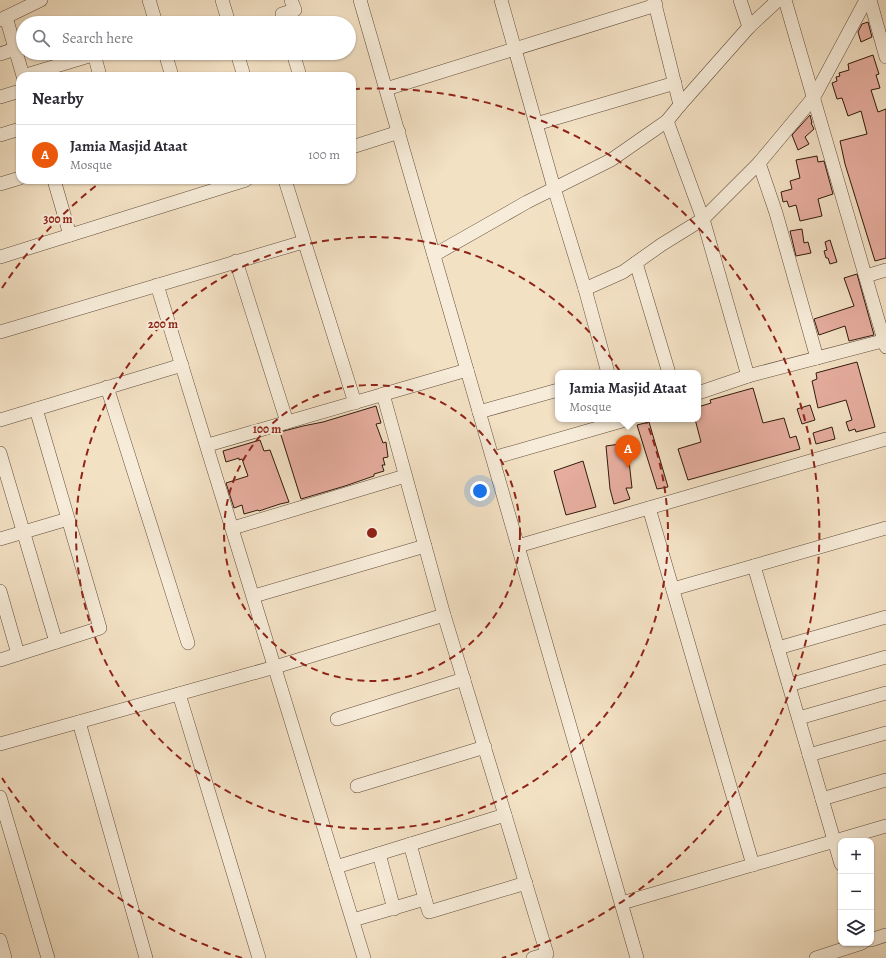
<!DOCTYPE html>
<meta charset="utf-8">
<style>
:root{--surface:#fff;--page:#f7f7f7;--text:#2b2b33;--muted:#7c7c81;--line:#e1e1e2;--accent:#ea580c}
body{margin:0;font-family:Alegreya,serif;background:var(--page);color:var(--text)}
.controls{position:absolute;right:12px;bottom:12px;display:grid;overflow:hidden;border-radius:8px;box-shadow:0 1px 3px #0004}
.controls button{width:36px;height:36px;display:grid;place-items:center;padding:0;border:0;border-bottom:1px solid var(--line);background:var(--surface);color:var(--text);font:20px sans-serif}
.you{position:absolute;left:480px;top:491px;width:14px;height:14px;margin:-10px;border:3px solid #fff;border-radius:50%;background:#1a73e8;box-shadow:0 0 0 6px #1a73e833}
.badge{display:grid;place-items:center;width:26px;height:26px;border-radius:50%;background:var(--accent);color:#fff;font-size:13px;font-weight:700}
.pin{position:absolute;translate:-50% -33px;filter:drop-shadow(0 1px 2px #0008)}
.pin::after{content:'';position:absolute;top:21px;width:14px;height:12px;background:inherit;clip-path:polygon(0 0,100% 0,50% 100%)}
.popup{position:absolute;left:555px;top:370px;width:146px;height:52px;box-sizing:border-box;display:grid;place-content:center;border-radius:8px;background:var(--surface);filter:drop-shadow(0 1px 3px #0005);font-size:13px;white-space:nowrap;color:var(--muted)}
.popup b{font-size:15px;color:var(--text)}
.popup::after{content:'';position:absolute;left:50%;top:100%;margin-left:-8px;border:8px solid transparent;border-top-color:var(--surface)}
.list{margin:0;padding:0;list-style:none}
h2{display:flex;justify-content:space-between;align-items:center;height:52px;margin:0;padding:0 16px;font-size:17px}
h2 small{font-size:13px;font-weight:400;color:var(--muted)}
.list li{display:grid;grid-template-columns:26px 1fr auto;gap:12px;align-items:center;box-sizing:border-box;height:60px;padding:0 16px;border-top:1px solid var(--line)}
.list b{display:block;font-size:15px;white-space:nowrap}
.list p{margin:0;font-size:13px;white-space:nowrap;color:var(--muted)}
.list em{font-size:13px;font-style:normal;color:var(--muted)}
.icon{flex:none;width:22px;height:22px;fill:none;stroke:currentColor;stroke-width:2;stroke-linecap:round;stroke-linejoin:round}
.map{position:relative;flex:none;width:886px;height:958px;overflow:hidden}
.search{position:absolute;background:var(--surface);box-shadow:0 1px 3px #0004;left:16px;top:16px;width:340px;height:44px;display:flex;align-items:center;gap:10px;box-sizing:border-box;padding:0 14px;border-radius:22px;color:var(--muted);font-size:15px}
.panel{position:absolute;background:var(--surface);box-shadow:0 1px 3px #0004;left:16px;top:72px;width:340px;height:112px;border-radius:12px}
.map>svg:first-child{display:block}
</style>
<div class="map">
<svg width="886" height="958" viewBox="0 0 886 958">
<rect width="100%" height="100%" fill="#f3e1c4"/>
<filter id="stains"><feTurbulence type="fractalNoise" baseFrequency=".005" numOctaves="4"/><feColorMatrix values="0 0 0 0 .2 0 0 0 0 .09 0 0 0 0 .02 0 0 0 .5 -.17"/></filter>
<radialGradient id="worn" r=".72"><stop offset=".6" stop-color="#630" stop-opacity="0"/><stop offset="1" stop-color="#630" stop-opacity=".3"/></radialGradient>
<!-- building -->
<g fill="#e6ad9e" stroke="#301a0d">
<polygon points="868,22 872,37 861,42 858,32 862,24"/>
<polygon points="873,55 879,74 876,75 880,88 871,90 878,112 886,109 886,258 875,261 845,164 840,141 867,134 861,111 848,116 842,98 837,99 832,83 837,81 836,77 840,76 839,73 849,70 848,64"/>
<polygon points="810,115 812,123 811,123 814,129 805,137 809,144 798,150 792,135"/>
<polygon points="817,156 818,162 824,161 833,194 818,199 822,216 800,221 796,205 789,207 787,201 783,202 781,192 792,189 790,181 800,178 796,160"/>
<polygon points="802,229 804,243 808,242 811,253 796,256 790,231"/>
<polygon points="830,240 837,262 830,264 828,258 826,258 824,251 827,250 825,242"/>
<polygon points="857,274 874,335 849,341 845,326 819,335 814,319 854,306 844,278"/>
<polygon points="857,362 875,427 856,432 855,429 849,431 846,422 852,420 846,400 818,408 812,381 817,379 816,373"/>
<polygon points="753,388 763,423 784,418 790,438 796,436 800,449 688,480 678,449 701,442 695,419 698,419 698,407 711,403 710,400"/>
<polygon points="810,405 815,420 802,424 797,409"/>
<polygon points="376,406 381,423 376,424 383,443 386,442 388,457 383,458 385,465 382,465 384,471 374,474 374,476 345,486 301,499 280,432 303,426 323,422"/>
<polygon points="649,422 668,487 657,489 637,425"/>
<polygon points="832,427 835,439 816,444 813,433"/>
<polygon points="260,440 264,451 270,450 289,502 280,504 259,511 258,510 244,514 242,505 234,508 226,483 248,476 242,459 239,460 239,458 226,462 223,451"/>
<polygon points="627,443 632,488 626,488 630,499 614,504 610,489 606,446"/>
<polygon points="583,461 596,507 566,515 554,471"/>
</g>
<g fill="none" stroke-linecap="round" stroke-linejoin="round">
<defs>
<g id="minor">
<polyline points="149,0 156,23"/>
<polyline points="222,0 229,23"/>
<polyline points="360,0 637,958"/>
<polyline points="501,0 554,188 585,289 608,373"/>
<polyline points="654,0 680,105"/>
<polyline points="740,0 749,27"/>
<polyline points="785,0 886,347"/>
<polyline points="870,0 886,57"/>
<polyline points="6,17 23,76 99,53"/>
<polyline points="0,20 41,0"/>
<polyline points="284,23 282,14 295,10 291,0"/>
<polyline points="165,53 172,76"/>
<polyline points="237,53 244,76"/>
<polyline points="293,53 300,76"/>
<polyline points="0,54 15,49"/>
<polyline points="94,54 100,76"/>
<polyline points="386,89 656,5"/>
<polyline points="0,97 20,91"/>
<polyline points="667,121 703,219 748,376"/>
<polyline points="536,124 675,83"/>
<polyline points="0,135 20,129"/>
<polyline points="352,147 399,132"/>
<polyline points="759,163 776,213 817,358"/>
<polyline points="54,180 70,235"/>
<polyline points="285,180 355,403"/>
<polyline points="0,184 20,178"/>
<polyline points="434,255 527,202 611,160 667,121 680,105 749,27 778,0"/>
<polyline points="0,257 246,180"/>
<polyline points="236,261 287,422"/>
<polyline points="636,263 669,373"/>
<polyline points="866,276 886,270"/>
<polyline points="157,285 364,958"/>
<polyline points="585,289 623,272 661,245 703,219 759,163 814,97 866,0"/>
<polyline points="0,332 303,242"/>
<polyline points="107,387 188,643"/>
<polyline points="698,393 748,376 886,340"/>
<polyline points="479,412 558,390"/>
<polyline points="0,420 182,365"/>
<polyline points="208,445 467,370"/>
<polyline points="0,453 56,642"/>
<polyline points="493,458 622,421 626,419"/>
<polyline points="649,508 753,865"/>
<polyline points="233,528 405,476"/>
<polyline points="0,539 68,519"/>
<polyline points="518,546 886,439"/>
<polyline points="754,566 841,864"/>
<polyline points="673,589 886,528"/>
<polyline points="0,591 18,654"/>
<polyline points="254,596 425,546"/>
<polyline points="778,648 886,617"/>
<polyline points="0,660 100,628 36,409"/>
<polyline points="789,685 886,657"/>
<polyline points="179,694 259,958"/>
<polyline points="799,718 886,693"/>
<polyline points="337,719 464,679"/>
<polyline points="79,722 146,958"/>
<polyline points="0,744 275,667 444,615"/>
<polyline points="809,755 886,733"/>
<polyline points="357,786 485,747"/>
<polyline points="0,797 48,958"/>
<polyline points="822,799 886,780"/>
<polyline points="505,815 547,954 533,958"/>
<polyline points="410,844 425,899"/>
<polyline points="379,854 394,909"/>
<polyline points="336,867 505,815 444,615 383,394"/>
<polyline points="622,903 886,826"/>
<polyline points="353,920 425,899 429,912 526,883"/>
<polyline points="0,940 5,958"/>
<polyline points="871,940 886,935"/>
<polyline points="816,958 862,943"/>
</g>
</defs>
<!-- minor casing -->
<use href="#minor" stroke="#614c3b" stroke-width="14"/>
<!-- minor -->
<use href="#minor" stroke="#f7ecd9" stroke-width="13"/>
</g>
<!-- distance rings -->
<g fill="none" stroke="#8f2418" stroke-width="2" stroke-dasharray="7 5">
<circle cx="372" cy="533" r="148"/>
<circle cx="372" cy="533" r="296"/>
<path d="M242 958A444 444 0 0 1 2 778M2 288A444 444 0 0 1 102 181M353 89A444 444 0 0 1 502 958"/>
</g>
<circle cx="372" cy="533" r="6" fill="#8f2418" stroke="#f7ecd9" stroke-width="2"/>
<g font-size="12" text-anchor="middle" font-weight="bold" fill="#8f2418" stroke="#f7ecd9" stroke-width="4" stroke-linejoin="round" paint-order="stroke">
<text x="58" y="223">300 m</text>
<text x="163" y="328">200 m</text>
<text x="267" y="433">100 m</text>
</g>
<rect width="100%" height="100%" filter="url(#stains)"/>
<rect width="100%" height="100%" fill="url(#worn)"/>
</svg>
<div class="controls">
<button>+</button>
<button>−</button>
<button><svg class="icon" aria-label="layers" viewBox="0 0 24 24"><path d="M12 4l9 5-9 5-9-5zM3 14l9 5 9-5"/></svg></button>
</div>
<div class="you"></div>
<div class="pin badge" style="left:628px;top:468px">A</div>
<div class="popup"><b>Jamia Masjid Ataat</b>Mosque</div>
<div class="search"><svg class="icon" aria-label="search" viewBox="0 0 24 24"><circle cx="10" cy="10" r="6"/><path d="M15 15l6 6"/></svg>Search here</div>
<section class="panel">
<h2>Nearby<small></small></h2>
<ul class="list">
<li><span class="badge">A</span><div><b>Jamia Masjid Ataat</b><p>Mosque</p></div><em>100 m</em></li>
</ul>
</section>
</div>
